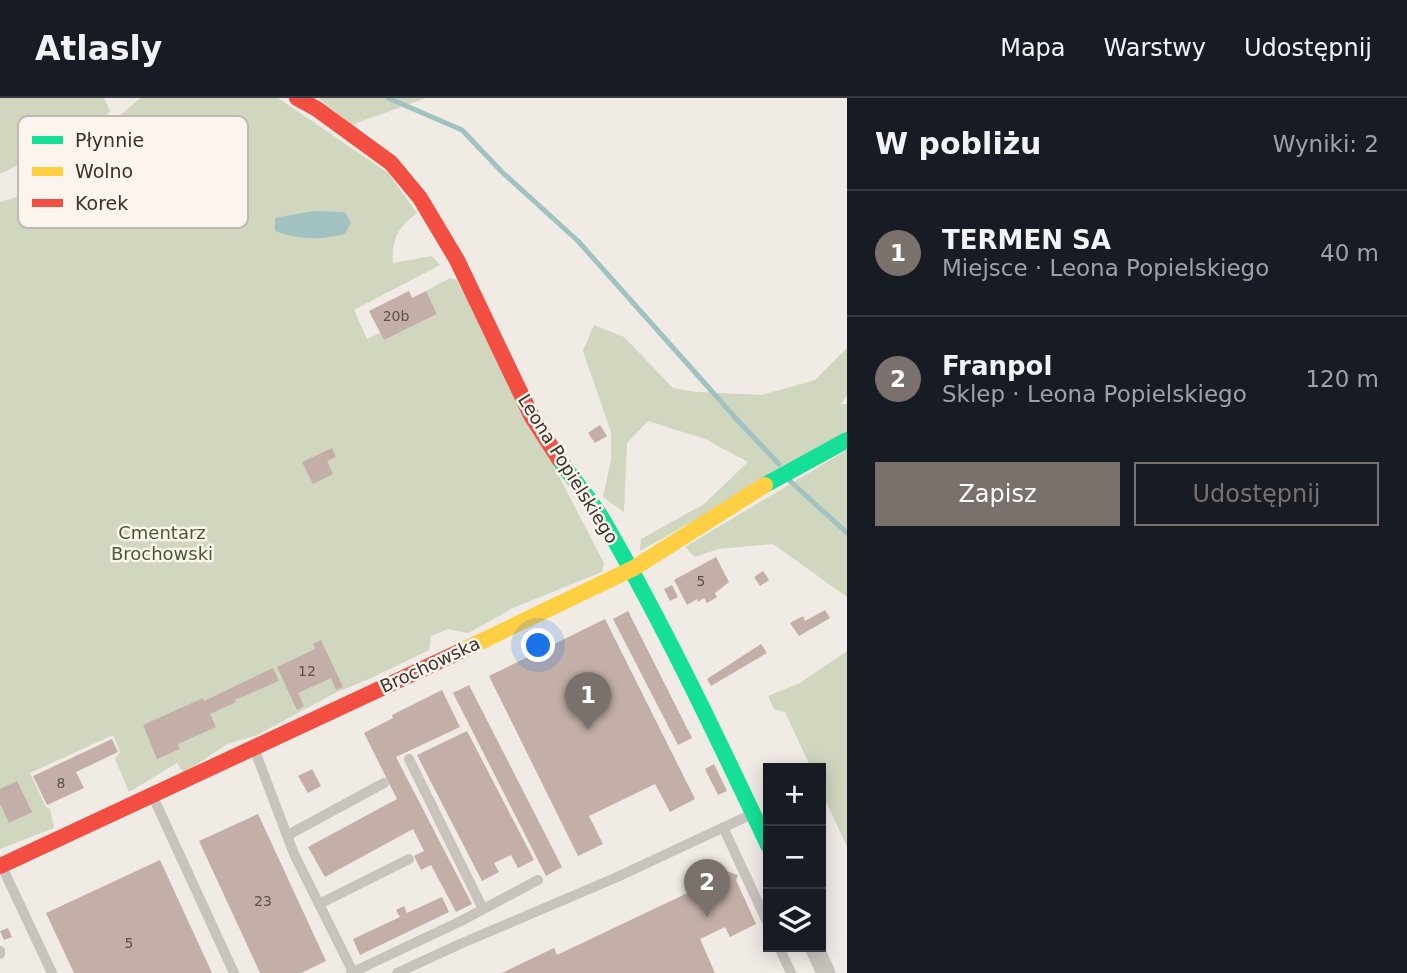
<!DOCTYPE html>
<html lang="pl">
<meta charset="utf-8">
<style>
:root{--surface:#171b24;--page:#242831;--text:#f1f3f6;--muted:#9ea1a6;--line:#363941;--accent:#7a716c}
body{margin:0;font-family:"DejaVu Sans",sans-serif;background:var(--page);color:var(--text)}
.controls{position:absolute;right:21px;bottom:21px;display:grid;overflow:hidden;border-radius:0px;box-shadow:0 4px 18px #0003}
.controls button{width:63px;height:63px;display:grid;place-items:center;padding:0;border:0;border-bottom:2px solid var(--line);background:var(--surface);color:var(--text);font:35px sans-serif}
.you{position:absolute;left:539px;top:548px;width:24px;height:24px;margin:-18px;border:5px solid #fff;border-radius:50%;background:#1a73e8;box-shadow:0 0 0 10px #1a73e833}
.badge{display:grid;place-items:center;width:46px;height:46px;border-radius:50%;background:var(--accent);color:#fff;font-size:23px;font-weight:700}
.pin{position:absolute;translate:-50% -58px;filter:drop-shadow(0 2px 4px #0008)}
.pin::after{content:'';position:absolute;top:37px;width:24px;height:21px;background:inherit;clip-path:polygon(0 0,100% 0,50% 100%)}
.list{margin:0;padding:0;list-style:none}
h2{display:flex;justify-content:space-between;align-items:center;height:91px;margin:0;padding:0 28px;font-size:30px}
h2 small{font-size:23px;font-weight:400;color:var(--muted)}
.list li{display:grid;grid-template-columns:46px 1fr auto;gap:21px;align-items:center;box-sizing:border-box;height:126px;padding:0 28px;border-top:2px solid var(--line)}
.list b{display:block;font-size:26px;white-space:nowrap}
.list p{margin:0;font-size:23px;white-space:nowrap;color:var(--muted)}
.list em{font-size:23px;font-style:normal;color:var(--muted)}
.actions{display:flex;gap:14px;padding:21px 28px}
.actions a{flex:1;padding:16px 0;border:2px solid var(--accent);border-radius:0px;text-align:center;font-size:24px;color:var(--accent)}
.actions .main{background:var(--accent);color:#fff}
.icon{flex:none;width:38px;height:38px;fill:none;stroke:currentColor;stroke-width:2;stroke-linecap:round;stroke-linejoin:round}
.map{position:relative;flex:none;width:847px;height:875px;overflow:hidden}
header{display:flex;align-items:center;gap:42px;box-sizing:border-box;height:98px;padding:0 35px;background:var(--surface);border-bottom:2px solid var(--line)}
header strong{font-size:33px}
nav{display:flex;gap:38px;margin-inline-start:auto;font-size:24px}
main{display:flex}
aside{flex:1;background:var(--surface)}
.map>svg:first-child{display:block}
</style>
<header>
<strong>Atlasly</strong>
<nav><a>Mapa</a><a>Warstwy</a><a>Udostępnij</a></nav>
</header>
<main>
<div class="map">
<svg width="847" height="875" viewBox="0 0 847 875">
<rect width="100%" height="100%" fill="#f0ebe5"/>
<!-- green -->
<g fill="#d1d6bf">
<polygon points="0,0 104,0 110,13 96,28 0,76"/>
<path d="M141 0H278L388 75 417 115C399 128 391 141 393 165L432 158 440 167 354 212 367 241 380 235 384 242 437 216 426 193 450 180 457 182 604 465 602 474 513 510 468 535 448 531 431 538 429 552 369 581 335 595 257 637 227 646 184 675 177 665 129 694 115 661 120 654 113 637 30 675 46 709 50 711 54 730 0 751V104C28 97 56 81 77 61 99 41 117 17 141 0Z"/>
<polygon points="319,0 426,0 351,27"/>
<polygon points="594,227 624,239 673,290 696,294 762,297 815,282 847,250 847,297 841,306 847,306 847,336 640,453 641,441 704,406 748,364 705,341 648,323 627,345 624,414 603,399 611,362 611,334 583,253"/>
<polygon points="847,352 847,499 773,446 718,451 695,459 685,449"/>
<polygon points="847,553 847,749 821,692 821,670 811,670 785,614 774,611 768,598 800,585"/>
</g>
<!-- water -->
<path fill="#a1c2c1" d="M313 113 345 114 351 125 345 136C320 142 300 142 275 133V120Z"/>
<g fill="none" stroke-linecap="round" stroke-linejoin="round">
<!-- stream -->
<g stroke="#a1c2c1" stroke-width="5">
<polyline points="388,0 462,32 502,74 578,143 741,326 779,366"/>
<polyline points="790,383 847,435"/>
</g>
</g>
<!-- building -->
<g fill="#c3afa7">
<polygon points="409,193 412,200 426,193 437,216 384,242 369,213"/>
<polygon points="600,327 607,338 595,345 588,335"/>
<polygon points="332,350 336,359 327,363 333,376 313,386 302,364"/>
<polygon points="716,459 729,484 715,495 717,499 707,505 704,500 698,504 697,501 687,507 674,482"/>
<polygon points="763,473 769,482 760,488 754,479"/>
<polygon points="672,487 678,499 670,503 664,491"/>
<polygon points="825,512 830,520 799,538 790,525 803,518 805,523"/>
<polygon points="628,513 692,640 678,647 613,521"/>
<polygon points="605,521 695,701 670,714 655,686 589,718 603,746 578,758 489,578"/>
<polygon points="321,542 343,589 336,592 331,580 298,595 304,608 297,612 277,569 315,551 313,546"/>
<polygon points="761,546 767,555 711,588 707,581"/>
<polygon points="273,570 279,583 235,602 236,604 210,616 216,629 178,646 180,651 157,661 143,627 203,600 204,603"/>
<polygon points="469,587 562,769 546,778 453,595"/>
<polygon points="442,592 460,629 396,659 472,806 456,814 431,767 421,772 414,758 424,753 413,731 325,779 308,749 397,701 364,635 393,620 392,617"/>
<polygon points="467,633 534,762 518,770 511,757 494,765 499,774 482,783 417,657"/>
<polygon points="112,641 118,654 76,674 84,690 47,707 33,678"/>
<polygon points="714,666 727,693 718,697 705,671"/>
<polygon points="312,671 321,688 308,695 298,678"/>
<polygon points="17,683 32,714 9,725 0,706 0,691"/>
<polygon points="258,716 326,863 301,875 260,875 199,743"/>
<polygon points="160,762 212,875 74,875 46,815"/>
<polygon points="723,772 738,777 736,782 756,826 730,839 725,829 700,841 715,875 502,875 554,850 557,857 719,780"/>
<polygon points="442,799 449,814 360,857 353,841 400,819 396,812 404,808 407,815"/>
<polygon points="8,830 12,839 4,842 0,833"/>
</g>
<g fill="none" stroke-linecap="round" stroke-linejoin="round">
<!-- lane -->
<g stroke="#c9c3be" stroke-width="10">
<polyline points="255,653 294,756 353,874 351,875"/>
<polyline points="409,661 483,811"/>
<polyline points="154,701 234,875"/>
<polyline points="723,729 768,826"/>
<polyline points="288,737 384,685"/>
<polyline points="3,771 52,875"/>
<polyline points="319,806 409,761"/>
<polyline points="779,849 791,875"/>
<polyline points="0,853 0,856"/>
<polyline points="353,874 461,823 538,782"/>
<polyline points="397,875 460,846 615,780 750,717"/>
</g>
<!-- street -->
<polyline stroke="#c9c3be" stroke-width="19" points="814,849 826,875"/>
<!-- fast -->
<g stroke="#16e098" stroke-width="16">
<path d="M559 361C573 382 590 400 603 422 664 527 716 637 768 747"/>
<polyline points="765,387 847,342"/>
</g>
<!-- slow -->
<polyline stroke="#ffcf43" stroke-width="16" points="459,554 634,470 765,387"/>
<!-- jam -->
<g stroke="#f24e42" stroke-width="16">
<polyline points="297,0 317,11 391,65 420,100 457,162 532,319 559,361"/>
<polyline points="0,768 459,554"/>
</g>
</g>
<g text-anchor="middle" stroke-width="5" stroke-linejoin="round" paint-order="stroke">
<!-- number labels -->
<g font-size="14" fill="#5d504a">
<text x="396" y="223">20b</text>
<text x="701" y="488">5</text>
<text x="307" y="578">12</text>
<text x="61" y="690">8</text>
<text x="263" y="808">23</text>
<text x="129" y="850">5</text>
</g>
<!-- street labels -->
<g font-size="18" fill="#3b302b" stroke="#fbf5ee">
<text transform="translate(568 371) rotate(58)" y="6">Leona Popielskiego</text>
<text transform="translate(430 567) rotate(-25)" y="6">Brochowska</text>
</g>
<!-- park labels -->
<g font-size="18" fill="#4a5a2e" stroke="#fbf5ee">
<text x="162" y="441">Cmentarz<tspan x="162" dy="21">Brochowski</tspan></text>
</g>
</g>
<!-- legend -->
<rect x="18" y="18" width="230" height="112" rx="10" fill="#fbf5ee" stroke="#c1bab4" stroke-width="2"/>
<rect x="32" y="38" width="31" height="8" fill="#16e098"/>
<rect x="32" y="69" width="31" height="9" fill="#ffcf43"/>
<rect x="32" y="101" width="31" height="8" fill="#f24e42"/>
<g font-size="19" fill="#3b302b">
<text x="75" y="49">Płynnie</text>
<text x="75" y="80">Wolno</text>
<text x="75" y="112">Korek</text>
</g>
</svg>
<div class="controls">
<button>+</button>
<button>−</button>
<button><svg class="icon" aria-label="layers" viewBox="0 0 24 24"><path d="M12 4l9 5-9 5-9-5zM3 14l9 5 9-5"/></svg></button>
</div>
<div class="you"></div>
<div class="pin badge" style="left:588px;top:632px">1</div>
<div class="pin badge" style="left:707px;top:819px">2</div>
</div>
<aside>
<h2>W pobliżu<small>Wyniki: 2</small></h2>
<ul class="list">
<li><span class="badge">1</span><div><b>TERMEN SA</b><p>Miejsce · Leona Popielskiego</p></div><em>40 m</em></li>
<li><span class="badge">2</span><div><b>Franpol</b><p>Sklep · Leona Popielskiego</p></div><em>120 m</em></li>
</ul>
<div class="actions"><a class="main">Zapisz</a><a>Udostępnij</a></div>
</aside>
</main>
